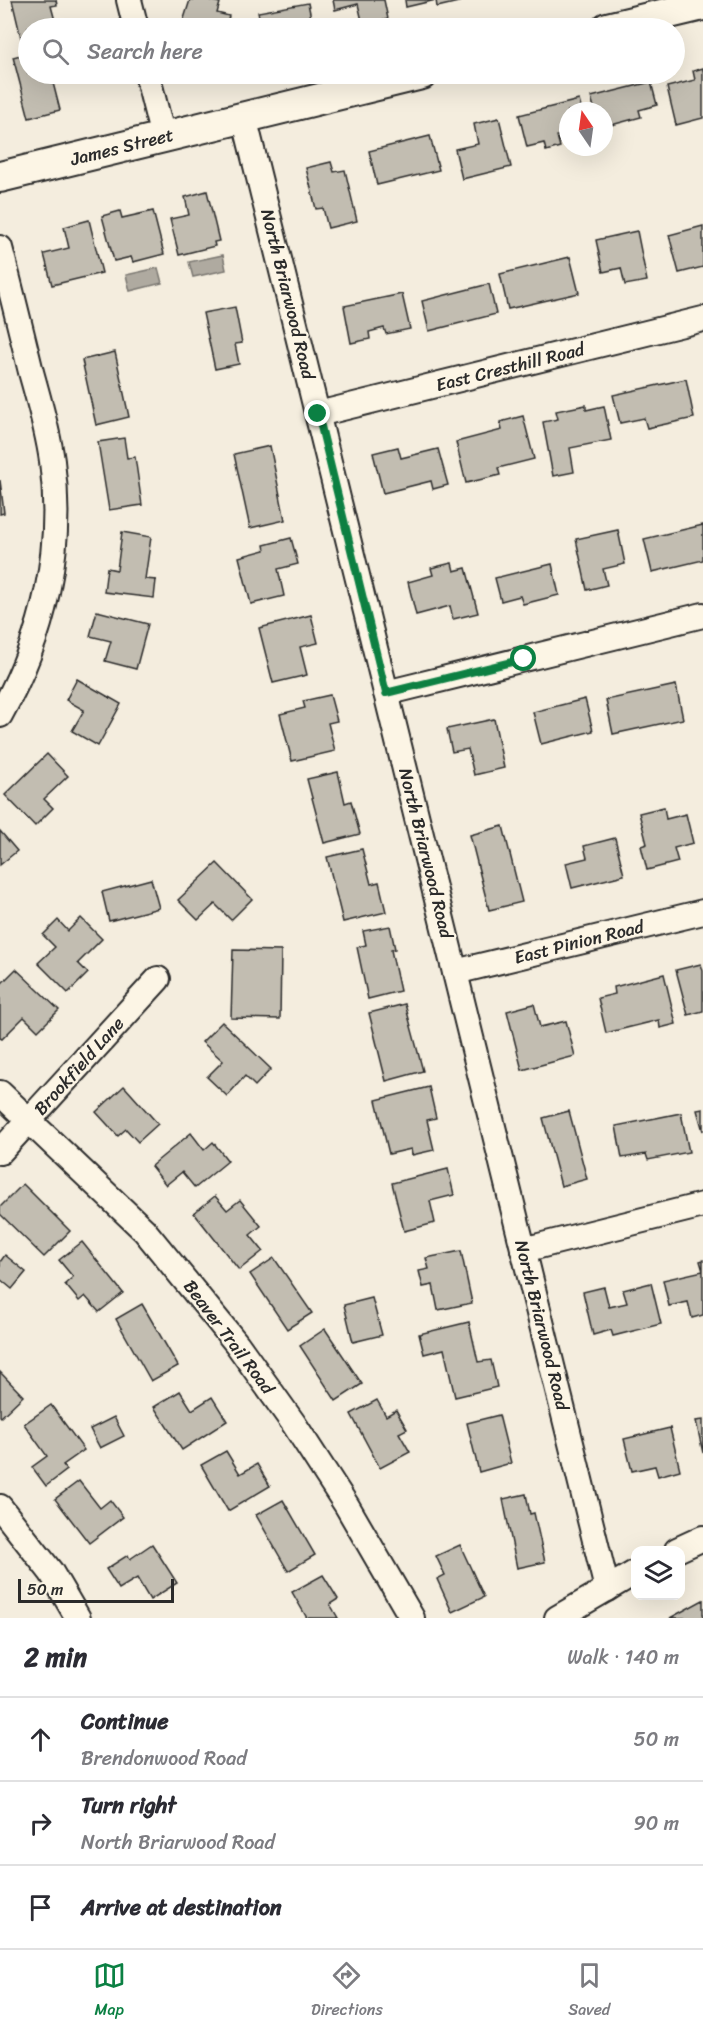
<!DOCTYPE html>
<meta charset="utf-8">
<style>
:root{--surface:#fff;--page:#f7f7f7;--text:#2b2b33;--muted:#7c7c81;--line:#e1e1e2;--accent:#0b8043}
body{margin:0;font-family:Sriracha,sans-serif;background:var(--page);color:var(--text)}
.controls{position:absolute;right:18px;bottom:18px;display:grid;overflow:hidden;border-radius:12px;box-shadow:0 6px 24px #0002}
.controls button{width:54px;height:54px;display:grid;place-items:center;padding:0;border:0;border-bottom:2px solid var(--line);background:var(--surface);color:var(--text);font:30px sans-serif}
.compass{position:absolute;left:559px;top:102px;width:54px;height:54px;border-radius:50%;background:var(--surface);box-shadow:0 6px 24px #0002;rotate:347deg}
.scale{position:absolute;left:18px;bottom:15px;width:156px;box-sizing:border-box;padding-left:6px;border:3px solid #2b2b2b;border-top:0;font-size:16px;line-height:21px;white-space:nowrap;color:#2b2b2b;-webkit-text-stroke:4px #fcf5e5;paint-order:stroke}
.stop{position:absolute;width:18px;height:18px;margin:-14px;border:4px solid #0b8043;border-radius:50%;background:#fff}
.stop.end{background:#0b8043;border-color:#fff;box-shadow:0 2px 6px #0008}
.list{margin:0;padding:0;list-style:none}
h2{display:flex;justify-content:space-between;align-items:center;height:78px;margin:0;padding:0 24px;font-size:26px}
h2 small{font-size:20px;font-weight:400;color:var(--muted)}
.list li{display:grid;grid-template-columns:39px 1fr auto;gap:18px;align-items:center;box-sizing:border-box;height:84px;padding:0 24px;border-top:2px solid var(--line)}
.list b{display:block;font-size:22px;white-space:nowrap}
.list p{margin:0;font-size:20px;white-space:nowrap;color:var(--muted)}
.list em{font-size:20px;font-style:normal;color:var(--muted)}
.icon{flex:none;width:33px;height:33px;fill:none;stroke:currentColor;stroke-width:2;stroke-linecap:round;stroke-linejoin:round}
.map{position:relative;flex:none;width:703px;height:1618px;overflow:hidden}
.search{position:absolute;background:var(--surface);box-shadow:0 6px 24px #0002;left:18px;right:18px;top:18px;height:66px;display:flex;align-items:center;gap:15px;box-sizing:border-box;padding:0 21px;border-radius:33px;color:var(--muted);font-size:22px}
.sheet{height:330px;background:var(--surface)}
nav{display:flex;justify-content:space-around;align-items:center;box-sizing:border-box;height:84px;border-top:2px solid var(--line);background:var(--surface);font-size:16px;color:var(--muted)}
nav a{display:grid;justify-items:center;gap:3px}
nav .on{color:var(--accent)}
.map>svg:first-child{display:block}
</style>
<div class="map">
<svg width="703" height="1618" viewBox="0 0 703 1618">
<rect width="100%" height="100%" fill="#f4edde"/>
<filter id="ink" filterUnits="userSpaceOnUse"><feTurbulence type="fractalNoise" baseFrequency=".0167" numOctaves="2"/><feDisplacementMap in="SourceGraphic" scale="12" xChannelSelector="R" yChannelSelector="G"/><feConvolveMatrix kernelMatrix="1 2 1 2 8 2 1 2 1" color-interpolation-filters="sRGB"/></filter>
<g filter="url(#ink)">
<!-- water -->
<g fill="#afaaa0" stroke="#7a7771" stroke-width="1.5">
<polygon points="223,255 226,270 193,277 189,262"/>
<polygon points="158,268 162,283 130,291 126,275"/>
</g>
<!-- building -->
<g fill="#c2bdb1" stroke="#2b2b2b" stroke-width="1.5">
<polygon points="12,0 56,0 57,5 51,6 57,28 28,28 28,37 21,38"/>
<polygon points="190,0 209,0 220,3 217,13 229,16 226,28 181,28"/>
<polygon points="333,0 384,0 388,19 363,25 358,4 335,10"/>
<polygon points="405,0 463,0 463,1 437,7 436,0 406,7"/>
<polygon points="308,3 313,28 261,28 258,12"/>
<polygon points="28,53 28,74 72,74 52,79 60,110 29,118 13,57"/>
<polygon points="703,68 703,118 676,125 667,87 695,80 693,71"/>
<polygon points="651,82 657,105 639,110 641,117 604,127 604,111 595,111 591,97"/>
<polygon points="579,100 582,111 568,111 568,133 557,136 560,147 546,151 544,143 527,147 519,115"/>
<polygon points="499,118 511,167 462,179 455,149 478,144 474,124"/>
<polygon points="430,136 439,170 377,185 369,151"/>
<polygon points="331,162 334,172 345,170 357,221 328,228 323,208 316,209 306,168"/>
<polygon points="207,191 219,241 214,242 215,246 179,255 170,219 189,215 185,197"/>
<polygon points="120,211 122,218 153,211 164,254 133,262 131,257 114,261 102,216"/>
<polygon points="89,220 102,273 52,285 44,254 69,248 64,227"/>
<polygon points="703,226 703,267 679,273 669,235"/>
<polygon points="637,231 647,281 625,285 621,268 603,272 596,240"/>
<polygon points="570,257 579,293 508,309 500,274"/>
<polygon points="489,284 496,314 429,331 422,301"/>
<polygon points="402,294 410,329 386,334 384,328 369,332 370,339 351,343 344,306"/>
<polygon points="235,307 242,343 235,344 239,364 215,369 203,313"/>
<polygon points="115,352 129,417 96,425 82,360"/>
<polygon points="686,379 694,418 647,428 644,418 620,423 613,395"/>
<polygon points="586,405 586,410 604,406 611,440 570,448 574,472 553,476 543,422 558,419 556,411"/>
<polygon points="523,416 534,459 498,468 500,475 466,483 456,442 502,430 500,422"/>
<polygon points="124,438 127,458 135,457 142,505 109,510 98,442"/>
<polygon points="270,446 285,520 250,528 234,454"/>
<polygon points="398,447 401,458 438,449 448,485 433,489 431,481 383,493 373,453"/>
<polygon points="0,480 4,513 0,514"/>
<polygon points="703,525 703,560 652,572 644,539"/>
<polygon points="618,530 625,564 603,569 607,585 587,590 576,539"/>
<polygon points="122,532 151,537 145,579 156,580 154,598 104,592 107,568 117,570"/>
<polygon points="291,538 298,564 278,569 284,596 251,604 239,557 265,550 264,545"/>
<polygon points="452,563 454,571 466,568 478,613 453,619 450,606 416,615 408,582 433,575 431,568"/>
<polygon points="552,564 559,595 523,604 520,596 501,601 495,578"/>
<polygon points="97,611 148,624 136,669 105,661 111,641 90,636"/>
<polygon points="311,615 318,643 300,647 307,675 273,683 259,628"/>
<polygon points="77,679 121,704 98,746 72,731 84,710 66,700"/>
<polygon points="676,685 683,719 613,734 606,700"/>
<polygon points="330,695 337,721 328,723 335,751 292,761 280,714 305,708 303,701"/>
<polygon points="585,699 593,731 541,744 533,712"/>
<polygon points="494,719 504,768 474,775 468,749 452,752 447,729"/>
<polygon points="47,754 68,776 44,799 53,808 35,826 5,795"/>
<polygon points="338,772 345,803 351,801 360,834 324,843 307,779"/>
<polygon points="664,807 666,819 686,814 693,843 674,848 678,862 647,870 641,846 647,844 639,813"/>
<polygon points="503,826 522,902 489,910 470,835"/>
<polygon points="0,831 17,851 0,865"/>
<polygon points="615,838 624,875 572,888 566,863 587,858 584,846"/>
<polygon points="362,849 371,884 379,882 386,912 343,922 327,857"/>
<polygon points="217,863 252,899 231,920 215,904 198,920 178,900"/>
<polygon points="151,879 159,908 109,921 102,892"/>
<polygon points="81,918 102,939 78,963 88,973 68,993 38,963 55,947 43,935 58,920 68,931"/>
<polygon points="390,926 395,949 391,950 400,991 368,999 357,947 366,945 363,931"/>
<polygon points="233,950 281,951 280,1019 231,1018"/>
<polygon points="701,964 703,971 703,1011 688,1015 676,970"/>
<polygon points="16,969 59,1010 38,1031 24,1017 2,1039 0,1038 0,985"/>
<polygon points="664,974 676,1024 660,1028 659,1020 606,1033 598,998 615,994 614,987"/>
<polygon points="405,1004 423,1071 386,1081 369,1013"/>
<polygon points="534,1004 540,1027 566,1021 575,1056 522,1070 507,1011"/>
<polygon points="222,1022 271,1069 255,1086 245,1076 227,1096 207,1077 223,1061 202,1042"/>
<polygon points="124,1086 158,1124 138,1142 126,1129 118,1136 96,1112"/>
<polygon points="429,1087 436,1118 427,1120 434,1150 412,1155 411,1149 389,1154 376,1100"/>
<polygon points="703,1109 703,1131 697,1110"/>
<polygon points="569,1111 587,1179 561,1186 543,1118"/>
<polygon points="681,1113 689,1152 648,1160 646,1154 622,1158 616,1126"/>
<polygon points="191,1133 204,1150 213,1142 228,1161 195,1188 182,1172 166,1185 151,1166"/>
<polygon points="448,1169 454,1195 430,1201 435,1223 404,1231 392,1183"/>
<polygon points="23,1184 70,1231 44,1257 0,1214 0,1207"/>
<polygon points="215,1196 227,1210 240,1200 261,1226 250,1235 263,1251 239,1270 194,1213"/>
<polygon points="82,1242 123,1293 99,1312 85,1296 79,1301 65,1284 73,1277 59,1260"/>
<polygon points="461,1251 472,1303 438,1310 433,1285 423,1287 419,1271 429,1269 426,1258"/>
<polygon points="5,1255 26,1272 12,1289 0,1279 0,1262"/>
<polygon points="274,1258 312,1313 287,1329 250,1274"/>
<polygon points="703,1260 703,1315 692,1318 688,1302 669,1306 663,1280 703,1271 700,1261"/>
<polygon points="651,1283 661,1324 613,1336 611,1330 593,1335 583,1292 604,1287 609,1307 627,1303 623,1290"/>
<polygon points="372,1298 382,1335 353,1342 344,1305"/>
<polygon points="142,1304 178,1366 151,1381 116,1319"/>
<polygon points="469,1322 478,1362 491,1360 497,1387 455,1397 444,1349 424,1354 419,1334"/>
<polygon points="325,1329 362,1384 336,1401 300,1346"/>
<polygon points="0,1372 23,1396 1,1417 0,1416"/>
<polygon points="180,1391 192,1410 212,1397 227,1421 182,1450 154,1407"/>
<polygon points="377,1400 386,1416 396,1410 407,1429 399,1433 410,1452 380,1468 351,1414"/>
<polygon points="51,1405 84,1450 63,1465 67,1470 46,1486 32,1467 47,1456 24,1424"/>
<polygon points="499,1415 511,1463 479,1472 467,1423"/>
<polygon points="114,1417 124,1436 100,1448 90,1429"/>
<polygon points="703,1420 703,1453 696,1421"/>
<polygon points="670,1428 680,1470 658,1476 655,1466 632,1471 624,1439"/>
<polygon points="226,1451 240,1474 257,1464 270,1486 228,1511 201,1465"/>
<polygon points="79,1481 100,1508 110,1500 123,1517 89,1543 55,1499"/>
<polygon points="526,1494 530,1514 534,1513 545,1562 517,1568 503,1499"/>
<polygon points="283,1500 315,1555 288,1571 256,1515"/>
<polygon points="152,1544 177,1583 150,1600 137,1578 119,1589 106,1569 128,1555 130,1559"/>
<polygon points="460,1545 484,1597 452,1612 437,1579 445,1575 436,1556"/>
<polygon points="323,1575 338,1599 330,1604 338,1618 307,1618 292,1592"/>
<polygon points="703,1600 703,1618 670,1618"/>
</g>
<g fill="none" stroke-linecap="round" stroke-linejoin="round">
<defs>
<g id="minor">
<polyline points="129,0 136,28"/>
<polyline points="147,74 163,137"/>
<polyline points="244,117 607,1589"/>
<path d="M0 248C11 289 21 331 31 372 39 401 48 431 52 461 64 550 44 637 0 715"/>
<polyline points="318,414 703,319"/>
<polyline points="386,693 703,615"/>
<polyline points="455,972 703,912"/>
<polyline points="0,1093 144,1230 237,1344 294,1424 347,1506 412,1618"/>
<polyline points="0,1152 158,979"/>
<polyline points="523,1250 703,1205"/>
<polyline points="0,1507 51,1572 78,1618"/>
<polyline points="677,1550 703,1538"/>
<polyline points="557,1618 636,1572"/>
</g>
<g id="tertiary">
<polyline points="607,28 703,5"/>
<polyline points="0,177 422,74"/>
</g>
</defs>
<!-- minor casing -->
<use href="#minor" stroke="#2b2b2b" stroke-width="28"/>
<!-- tertiary casing -->
<use href="#tertiary" stroke="#2b2b2b" stroke-width="34"/>
<!-- minor -->
<use href="#minor" stroke="#fcf5e5" stroke-width="24"/>
<!-- tertiary -->
<use href="#tertiary" stroke="#fcf5e5" stroke-width="30"/>
</g>
</g>
<g fill="none" stroke-linecap="round" stroke-linejoin="round" filter="url(#ink)">
<!-- route -->
<polyline stroke="#0b8043" stroke-width="8" points="318,414 386,693 524,659"/>
</g>
<g text-anchor="middle" stroke-width="4.5" stroke-linejoin="round" paint-order="stroke">
<!-- street labels -->
<g font-size="18" fill="#2b2b2b" stroke="#fcf5e5">
<text transform="translate(122 147) rotate(-14)" y="6">James Street</text>
<text transform="translate(288 294) rotate(76)" y="6">North Briarwood Road</text>
<text transform="translate(510 367) rotate(-14)" y="6">East Cresthill Road</text>
<text transform="translate(426 853) rotate(76)" y="6">North Briarwood Road</text>
<text transform="translate(579 942) rotate(-14)" y="6">East Pinion Road</text>
<text transform="translate(79 1066) rotate(-48)" y="6">Brookfield Lane</text>
<text transform="translate(542 1325) rotate(76)" y="6">North Briarwood Road</text>
<text transform="translate(229 1337) rotate(53)" y="6">Beaver Trail Road</text>
</g>
</g>
</svg>
<div class="controls">
<button><svg class="icon" aria-label="layers" viewBox="0 0 24 24"><path d="M12 4l9 5-9 5-9-5zM3 14l9 5 9-5"/></svg></button>
</div>
<svg class="compass" viewBox="-18 -18 36 36"><path d="M0-13l5 13h-10z" fill="#e53935"/><path d="M0 13l5-13h-10z" fill="#7c7c81"/></svg>
<div class="scale">50 m</div>
<div class="stop" style="left:524px;top:659px"></div>
<div class="stop end" style="left:318px;top:414px"></div>
<div class="search"><svg class="icon" aria-label="search" viewBox="0 0 24 24"><circle cx="10" cy="10" r="6"/><path d="M15 15l6 6"/></svg>Search here</div>
</div>
<section class="sheet">
<h2>2 min<small>Walk · 140 m</small></h2>
<ul class="list">
<li><svg class="icon" aria-label="ahead" viewBox="0 0 24 24"><path d="M12 20V5M6 11l6-6 6 6"/></svg><div><b>Continue</b><p>Brendonwood Road</p></div><em>50 m</em></li>
<li><svg class="icon" aria-label="right" viewBox="0 0 24 24"><path d="M7 20v-9h11M14 6l5 5-5 5"/></svg><div><b>Turn right</b><p>North Briarwood Road</p></div><em>90 m</em></li>
<li><svg class="icon" aria-label="arrive" viewBox="0 0 24 24"><path d="M6 21V4h12l-3 4 3 4H6"/></svg><div><b>Arrive at destination</b></div></li>
</ul>
</section>
<nav>
<a class="on"><svg class="icon" aria-label="map" viewBox="0 0 24 24"><path d="M3 6l6-2 6 2 6-2v14l-6 2-6-2-6 2zM9 4v14M15 6v14"/></svg>Map</a>
<a><svg class="icon" aria-label="directions" viewBox="0 0 24 24"><path d="M12 3l9 9-9 9-9-9zM9 14v-3h6M13 9l2 2-2 2"/></svg>Directions</a>
<a><svg class="icon" aria-label="saved" viewBox="0 0 24 24"><path d="M7 4h10v16l-5-4-5 4z"/></svg>Saved</a>
</nav>
